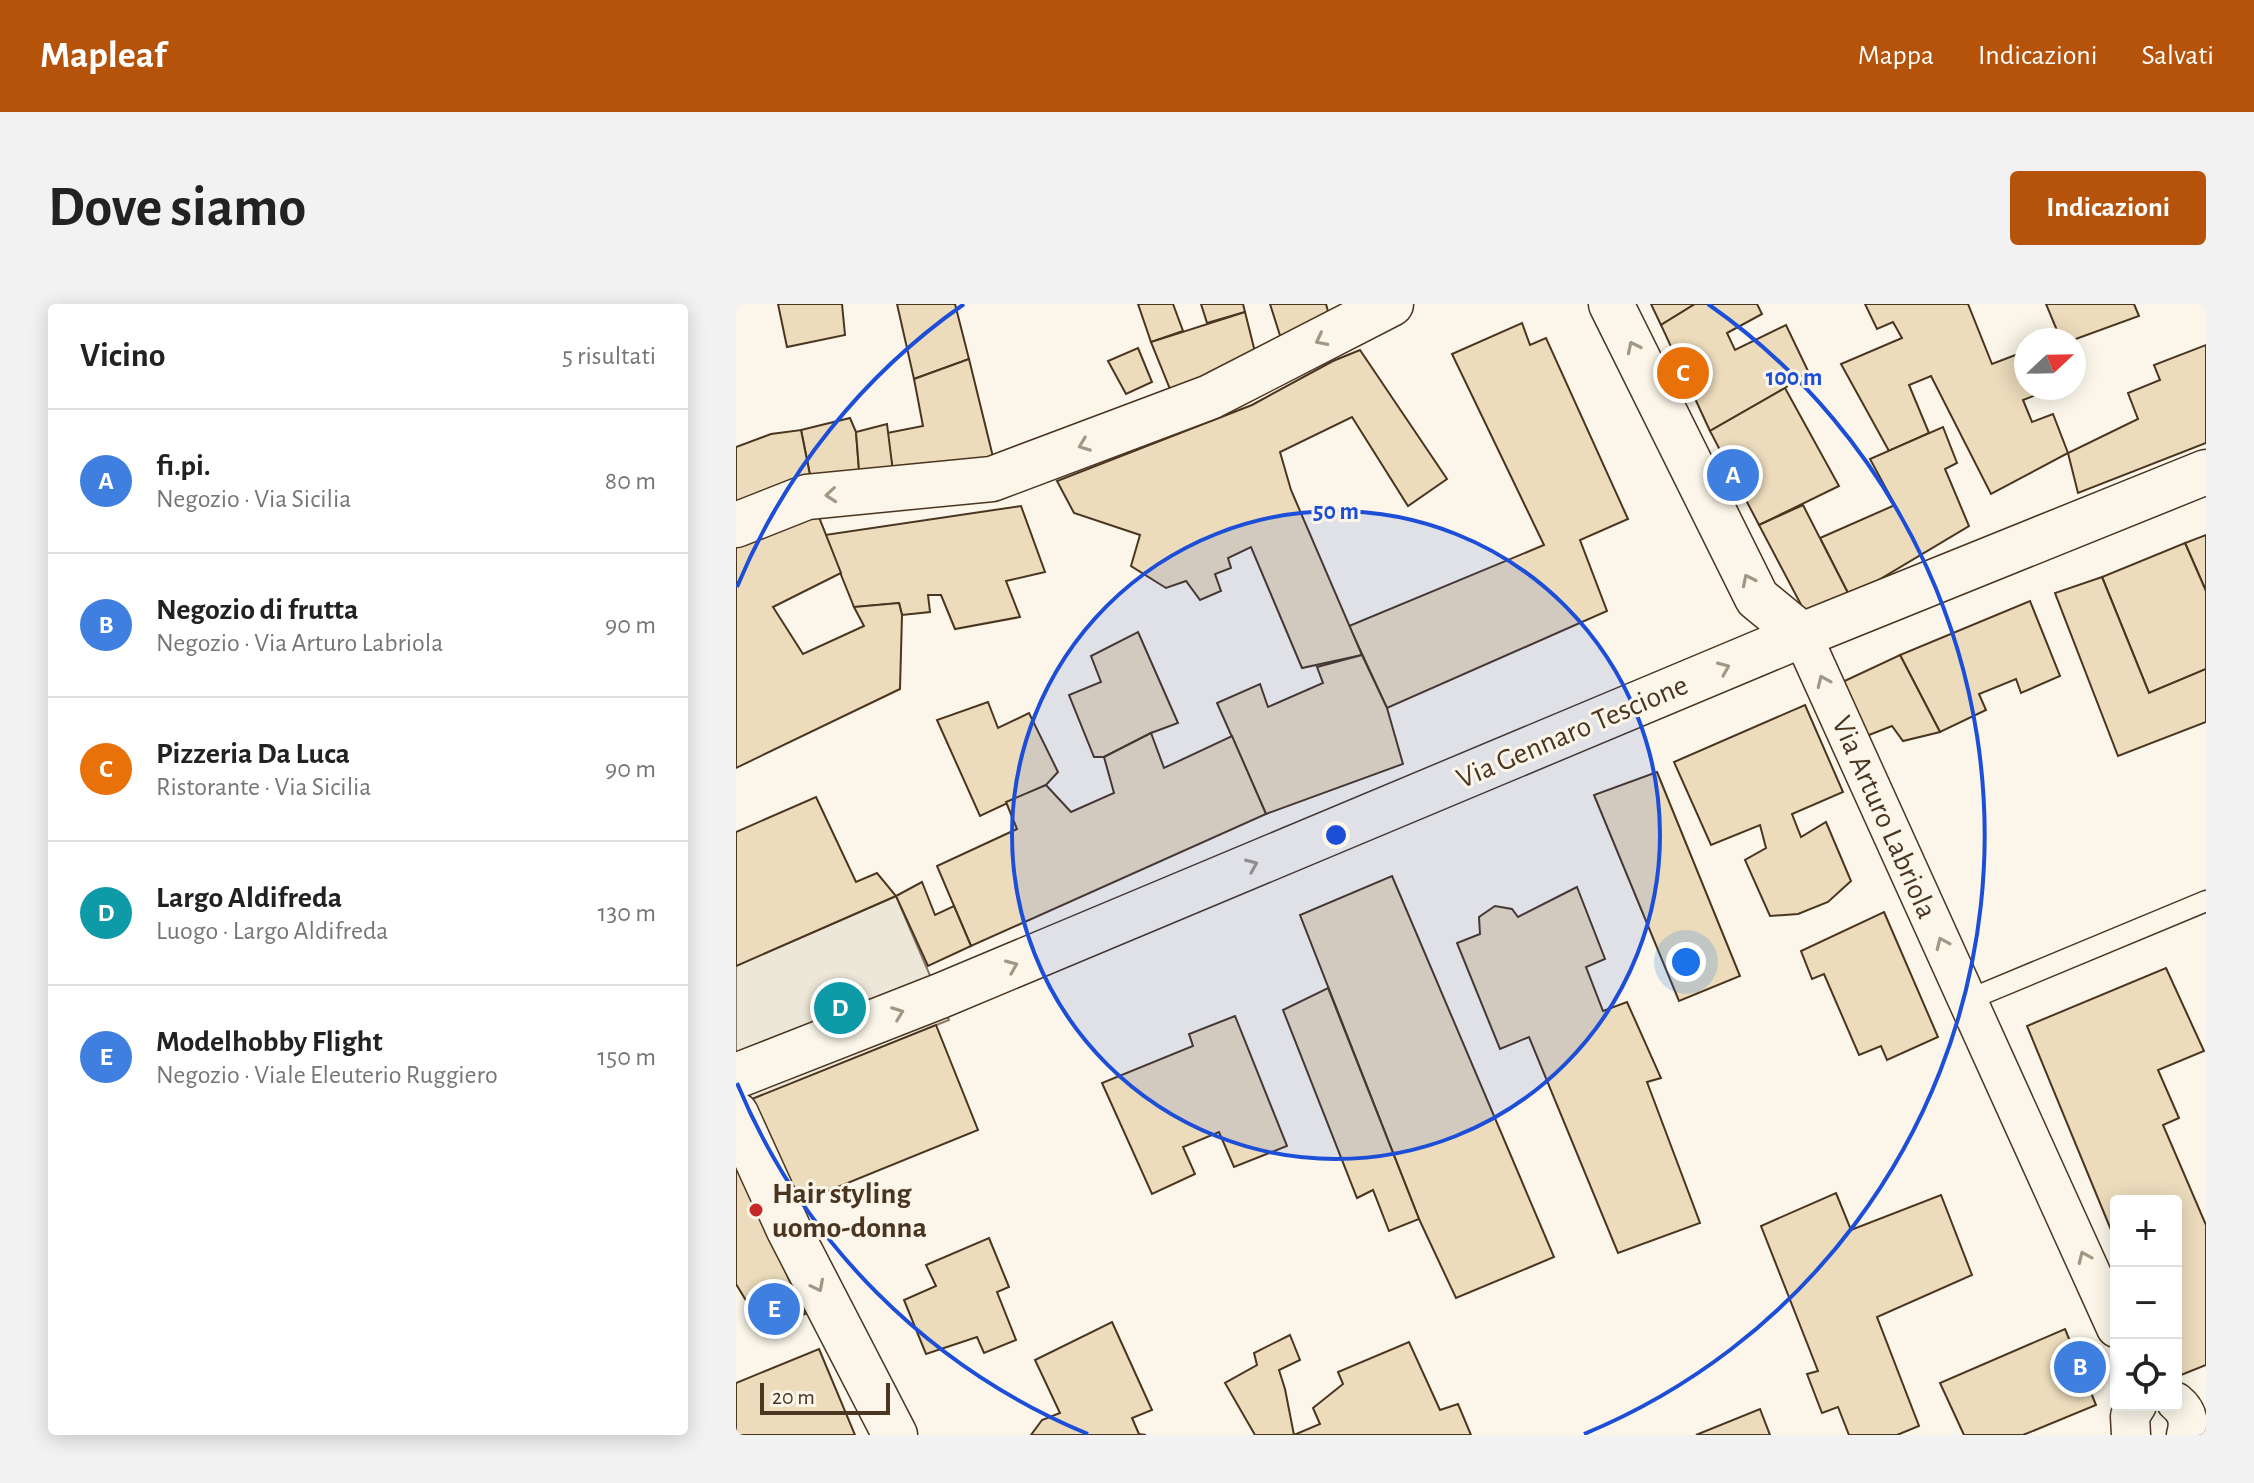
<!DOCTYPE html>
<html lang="it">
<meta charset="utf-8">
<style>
:root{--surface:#fff;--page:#f2f2f2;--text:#222;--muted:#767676;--line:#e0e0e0;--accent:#b45309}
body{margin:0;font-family:"Alegreya Sans",sans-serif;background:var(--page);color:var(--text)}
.controls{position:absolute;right:24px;bottom:24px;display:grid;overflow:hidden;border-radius:8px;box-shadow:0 4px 20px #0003}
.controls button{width:72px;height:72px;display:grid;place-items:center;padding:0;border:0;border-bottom:2px solid var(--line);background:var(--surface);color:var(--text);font:40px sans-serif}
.compass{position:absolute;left:1278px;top:24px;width:72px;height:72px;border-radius:50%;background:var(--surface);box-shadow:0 4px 20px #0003;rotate:68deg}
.scale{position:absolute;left:24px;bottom:20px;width:130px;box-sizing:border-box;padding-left:8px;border:4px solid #4a3520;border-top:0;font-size:22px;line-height:28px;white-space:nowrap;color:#4a3520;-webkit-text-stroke:6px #fbf6e9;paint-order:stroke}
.you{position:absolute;left:950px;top:658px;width:28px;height:28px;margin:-20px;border:6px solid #fff;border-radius:50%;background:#1a73e8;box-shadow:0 0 0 12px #1a73e833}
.badge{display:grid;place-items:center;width:52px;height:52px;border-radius:50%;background:var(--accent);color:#fff;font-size:26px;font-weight:700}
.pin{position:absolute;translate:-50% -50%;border:4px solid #fff;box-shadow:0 2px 8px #0006}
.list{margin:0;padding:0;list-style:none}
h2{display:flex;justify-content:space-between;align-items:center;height:104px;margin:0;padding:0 32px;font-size:34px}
h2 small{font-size:26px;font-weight:400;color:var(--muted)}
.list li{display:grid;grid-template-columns:52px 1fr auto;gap:24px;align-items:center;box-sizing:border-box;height:144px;padding:0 32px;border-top:2px solid var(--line)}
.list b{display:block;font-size:30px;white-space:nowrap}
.list p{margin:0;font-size:26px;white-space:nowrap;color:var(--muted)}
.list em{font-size:26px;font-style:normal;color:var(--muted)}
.icon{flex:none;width:44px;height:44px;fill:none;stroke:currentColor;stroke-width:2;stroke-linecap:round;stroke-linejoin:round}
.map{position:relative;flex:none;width:1470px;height:1131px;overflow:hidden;border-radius:8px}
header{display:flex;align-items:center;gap:48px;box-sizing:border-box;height:112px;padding:0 40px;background:var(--accent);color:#fff}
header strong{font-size:38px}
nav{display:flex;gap:44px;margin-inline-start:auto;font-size:28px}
.intro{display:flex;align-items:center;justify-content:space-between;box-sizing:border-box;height:192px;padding:0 48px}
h1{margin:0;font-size:56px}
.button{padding:20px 36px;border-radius:8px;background:var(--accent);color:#fff;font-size:28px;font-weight:700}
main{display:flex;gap:48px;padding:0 48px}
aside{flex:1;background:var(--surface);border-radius:8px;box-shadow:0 4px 20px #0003}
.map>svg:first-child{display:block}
</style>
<header>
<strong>Mapleaf</strong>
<nav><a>Mappa</a><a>Indicazioni</a><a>Salvati</a></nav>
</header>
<div class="intro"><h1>Dove siamo</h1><a class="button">Indicazioni</a></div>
<main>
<aside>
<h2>Vicino<small>5 risultati</small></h2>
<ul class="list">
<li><span class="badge" style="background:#3f7fe0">A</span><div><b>fi.pi.</b><p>Negozio · Via Sicilia</p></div><em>80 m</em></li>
<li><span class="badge" style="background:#3f7fe0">B</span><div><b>Negozio di frutta</b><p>Negozio · Via Arturo Labriola</p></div><em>90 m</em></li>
<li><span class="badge" style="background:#e8710a">C</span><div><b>Pizzeria Da Luca</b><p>Ristorante · Via Sicilia</p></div><em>90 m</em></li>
<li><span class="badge" style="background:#0f9aa8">D</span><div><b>Largo Aldifreda</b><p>Luogo · Largo Aldifreda</p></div><em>130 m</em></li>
<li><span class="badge" style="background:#3f7fe0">E</span><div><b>Modelhobby Flight</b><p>Negozio · Viale Eleuterio Ruggiero</p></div><em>150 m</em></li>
</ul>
</aside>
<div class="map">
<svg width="1470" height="1131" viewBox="0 0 1470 1131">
<rect width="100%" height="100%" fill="#fbf6e9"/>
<!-- parking -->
<polygon fill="#ede7d9" stroke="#887966" stroke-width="2" points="160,592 213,716 0,802 0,662"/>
<!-- building -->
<g fill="#ecdcbc" stroke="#4a3520" stroke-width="2">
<polygon points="42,0 106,0 109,31 51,43"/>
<polygon points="161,0 219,0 233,55 178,75"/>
<polygon points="402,0 437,0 447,27 415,38"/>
<polygon points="465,0 507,0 509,8 471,19"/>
<polygon points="534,0 590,0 596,22 547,41"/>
<polygon points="915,0 959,0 925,21"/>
<polygon points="959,0 1021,0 1026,10 991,29 999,46 1050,21 1072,67 1049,84 974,127 925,21"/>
<polygon points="1129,0 1232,0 1256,60 1290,47 1290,84 1304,84 1305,89 1287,96 1296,118 1317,110 1332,149 1255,190 1195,72 1173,81 1193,129 1153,147 1105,60 1166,34 1157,18 1141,25"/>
<polygon points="1310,0 1398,0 1403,12 1337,36 1325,36"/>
<polygon points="509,8 520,52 434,85 415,38"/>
<polygon points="786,19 794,41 810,34 892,215 844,236 871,307 651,404 613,322 808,241 716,50"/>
<polygon points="1470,41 1470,139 1342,189 1332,149 1402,115 1392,89 1424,76 1418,61"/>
<polygon points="402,44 416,78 390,90 372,57"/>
<polygon points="624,46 711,175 672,202 616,113 544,148 555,186 626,351 566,364 515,243 492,254 495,264 479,270 485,287 464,296 450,277 430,284 395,262 404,231 338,209 321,177 516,101 597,57"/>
<polygon points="233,55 258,157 157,168 151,129 187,122 178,75"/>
<polygon points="1049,84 1103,182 1023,221 974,127"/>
<polygon points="114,114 120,128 123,166 76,181 65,126"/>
<polygon points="151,120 157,168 123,166 120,128"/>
<polygon points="1207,123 1221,159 1209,165 1233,222 1114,293 1084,234 1159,201 1134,155"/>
<polygon points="65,126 76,181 0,202 0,143 35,130"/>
<polygon points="1067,201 1114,293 1071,312 1023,221"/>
<polygon points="285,202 309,268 270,277 284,313 219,325 205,291 192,291 194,308 166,311 163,299 118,303 89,231"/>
<polygon points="79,203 105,269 37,303 67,350 128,322 118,303 163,299 166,311 164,385 0,464 0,233"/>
<polygon points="1470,231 1470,287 1449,239"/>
<polygon points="1449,239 1470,287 1470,365 1413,389 1366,273"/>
<polygon points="1366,273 1413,389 1470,365 1470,418 1382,452 1319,289"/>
<polygon points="1294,297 1324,372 1285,389 1280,375 1243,390 1250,406 1204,428 1164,351"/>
<polygon points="402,328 442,419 415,429 368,453 358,453 333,391 365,378 355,352"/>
<polygon points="626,351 651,404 667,460 530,510 481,399 524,380 532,403 587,379 581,363"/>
<polygon points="1164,351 1204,428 1167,437 1156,422 1128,433 1100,381"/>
<polygon points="252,398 262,424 293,409 322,468 310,481 244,512 201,416"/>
<polygon points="1069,401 1107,488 1056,510 1065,533 1090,518 1115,577 1092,598 1062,610 1034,612 1009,556 1030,544 1024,521 975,541 938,458"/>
<polygon points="415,429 428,464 496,432 530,510 235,642 201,562 281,525 270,498 310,481 335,508 378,489 368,453"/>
<polygon points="921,468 1004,672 943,697 858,491"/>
<polygon points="80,493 120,578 141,569 160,592 0,662 0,528"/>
<polygon points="656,572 818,953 720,994 683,915 564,611"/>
<polygon points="186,578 199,611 218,602 235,642 192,662 160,592"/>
<polygon points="841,583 869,655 850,663 867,707 891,698 925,774 911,778 964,919 882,949 793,733 764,745 721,639 744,630 743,613 759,602 776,605 782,613"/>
<polygon points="1148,608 1202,733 1151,756 1145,742 1123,751 1088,670 1076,675 1065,647"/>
<polygon points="1430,664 1468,747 1422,766 1443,814 1427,821 1470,921 1470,1061 1440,1073 1440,897 1380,897 1380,938 1291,722"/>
<polygon points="592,684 683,915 653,927 637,886 621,894 547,706"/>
<polygon points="499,712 551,842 498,863 483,828 447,843 459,870 416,890 366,779 457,742 453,730"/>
<polygon points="200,721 242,826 60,900 11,797"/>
<polygon points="0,861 69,1010 28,1026 0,980"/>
<polygon points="1100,889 1115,926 1205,891 1236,971 1141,1013 1183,1122 1161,1131 1113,1131 1102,1103 1086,1109 1071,1070 1082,1067 1025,922"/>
<polygon points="253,934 273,983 261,988 280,1036 248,1049 241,1033 190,1050 168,996 200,982 190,961"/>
<polygon points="376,1018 416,1106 396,1114 403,1130 410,1131 295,1131 306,1116 324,1109 299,1056"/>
<polygon points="1329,1025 1360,1101 1287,1131 1228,1131 1204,1079"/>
<polygon points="554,1031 564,1056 543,1066 549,1085 558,1131 584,1120 577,1104 607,1080 602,1068 673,1038 704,1106 722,1100 735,1131 519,1131 489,1079 521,1061 518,1049"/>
<polygon points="83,1045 119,1131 0,1131 0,1079"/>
<polygon points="1024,1105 1034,1131 960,1131"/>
</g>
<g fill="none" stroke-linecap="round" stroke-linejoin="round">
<defs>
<polyline id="lane" points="1232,696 1470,597"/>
<g id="street">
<polyline points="1066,331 1380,1024"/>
<path d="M1440 1098C1451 1107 1454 1117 1450 1131"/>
<polyline points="1395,1131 1394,1112 1401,1101"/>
</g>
<g id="secondary">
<polyline points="875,0 1021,294 1066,331"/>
<polyline points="0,221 71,193 256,175 474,93 655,0"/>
<polyline points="0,772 204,692 1066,331 1470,168"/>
<polyline points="0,810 53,926 159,1131"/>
</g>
</defs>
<!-- lane casing -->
<use href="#lane" stroke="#4a3520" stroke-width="23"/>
<!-- street casing -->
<use href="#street" stroke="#4a3520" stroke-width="41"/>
<!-- secondary casing -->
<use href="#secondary" stroke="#4a3520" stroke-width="47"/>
<!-- lane -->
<use href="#lane" stroke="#fbf6e9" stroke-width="20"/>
<!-- street -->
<use href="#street" stroke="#fbf6e9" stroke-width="38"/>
<!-- secondary -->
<use href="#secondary" stroke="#fbf6e9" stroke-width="44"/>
</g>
<!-- one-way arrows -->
<defs><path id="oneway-chevron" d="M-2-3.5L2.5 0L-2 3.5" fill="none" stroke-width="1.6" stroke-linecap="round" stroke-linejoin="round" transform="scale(2)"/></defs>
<g stroke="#a29684">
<use href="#oneway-chevron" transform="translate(585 36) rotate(153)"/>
<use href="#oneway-chevron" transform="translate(897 43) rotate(-116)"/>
<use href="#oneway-chevron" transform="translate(348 141) rotate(159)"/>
<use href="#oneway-chevron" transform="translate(95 191) rotate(175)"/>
<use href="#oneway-chevron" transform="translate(1012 276) rotate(-116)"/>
<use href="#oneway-chevron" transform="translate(988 364) rotate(-23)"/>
<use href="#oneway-chevron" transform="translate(1087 377) rotate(-114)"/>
<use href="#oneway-chevron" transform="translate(516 561) rotate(-23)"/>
<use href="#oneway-chevron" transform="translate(1206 639) rotate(-114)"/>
<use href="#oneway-chevron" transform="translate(276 662) rotate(-23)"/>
<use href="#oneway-chevron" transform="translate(162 709) rotate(-21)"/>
<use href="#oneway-chevron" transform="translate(1348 953) rotate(-114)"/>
<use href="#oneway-chevron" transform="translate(82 982) rotate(63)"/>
</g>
<!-- distance rings -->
<circle cx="600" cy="531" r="324" fill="#1d4ed8" fill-opacity=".12"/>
<g fill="none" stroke="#1d4ed8" stroke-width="4">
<circle cx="600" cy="531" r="324"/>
<path d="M352 1130A648 648 0 0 1 1 779M1 283A648 648 0 0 1 228 0M972 0A648 648 0 0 1 848 1130"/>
</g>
<!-- markers -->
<circle fill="#c62828" stroke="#fbf6e9" stroke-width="3" cx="20" cy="906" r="8"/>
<g text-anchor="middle" stroke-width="6" stroke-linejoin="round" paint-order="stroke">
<!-- street labels -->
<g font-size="30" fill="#4a3520" stroke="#fbf6e9">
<text transform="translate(836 427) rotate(-23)" y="10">Via Gennaro Tescione</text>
<text transform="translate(1149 513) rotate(66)" y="10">Via Arturo Labriola</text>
</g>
<!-- poi labels -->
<g font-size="30" font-weight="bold" fill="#4a3520" stroke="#fbf6e9" text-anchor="start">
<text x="36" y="899">Hair styling<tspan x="36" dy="34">uomo-donna</tspan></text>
</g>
</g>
<circle cx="600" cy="531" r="12" fill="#1d4ed8" stroke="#fbf6e9" stroke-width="4"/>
<g font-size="24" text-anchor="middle" font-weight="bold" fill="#1d4ed8" stroke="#fbf6e9" stroke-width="6" stroke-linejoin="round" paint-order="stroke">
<text x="1058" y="81">100 m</text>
<text x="600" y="215">50 m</text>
</g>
</svg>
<div class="controls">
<button>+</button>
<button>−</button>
<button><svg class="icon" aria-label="locate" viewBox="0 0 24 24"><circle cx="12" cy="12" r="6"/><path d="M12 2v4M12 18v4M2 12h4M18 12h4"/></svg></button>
</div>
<svg class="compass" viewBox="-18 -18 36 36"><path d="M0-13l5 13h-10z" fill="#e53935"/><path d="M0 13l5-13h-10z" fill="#767676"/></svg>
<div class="scale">20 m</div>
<div class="you"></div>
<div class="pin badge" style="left:997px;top:171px;background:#3f7fe0">A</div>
<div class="pin badge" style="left:1344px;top:1063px;background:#3f7fe0">B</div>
<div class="pin badge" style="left:947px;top:69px;background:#e8710a">C</div>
<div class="pin badge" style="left:104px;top:704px;background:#0f9aa8">D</div>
<div class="pin badge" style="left:38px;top:1005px;background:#3f7fe0">E</div>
</div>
</main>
